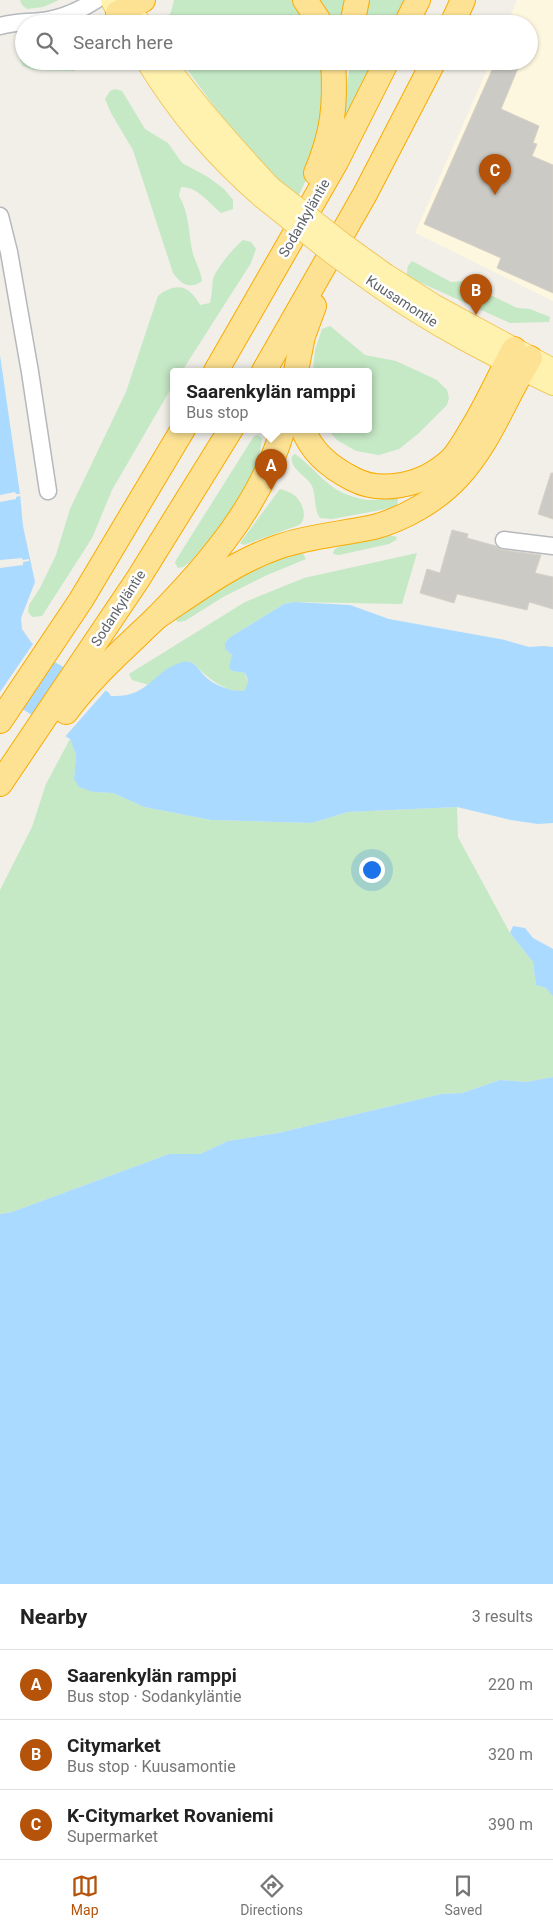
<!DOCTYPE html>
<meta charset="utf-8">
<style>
:root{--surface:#fff;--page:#f6f6f6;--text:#222;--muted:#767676;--line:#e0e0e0;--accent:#b45309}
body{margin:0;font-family:Roboto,sans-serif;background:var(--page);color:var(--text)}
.you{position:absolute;left:371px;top:869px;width:18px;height:18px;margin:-12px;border:4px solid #fff;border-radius:50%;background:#1a73e8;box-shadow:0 0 0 8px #1a73e833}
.badge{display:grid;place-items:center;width:32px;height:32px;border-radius:50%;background:var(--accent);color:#fff;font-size:16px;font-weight:700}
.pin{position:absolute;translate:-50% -41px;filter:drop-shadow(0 1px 2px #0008)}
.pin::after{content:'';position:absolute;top:26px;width:18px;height:15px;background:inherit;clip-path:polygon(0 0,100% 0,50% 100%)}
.popup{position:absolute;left:170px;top:368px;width:202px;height:65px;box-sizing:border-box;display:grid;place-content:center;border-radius:5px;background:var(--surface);filter:drop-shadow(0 1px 4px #0005);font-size:16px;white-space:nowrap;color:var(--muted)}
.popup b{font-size:19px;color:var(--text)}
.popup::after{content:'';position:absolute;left:50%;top:100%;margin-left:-10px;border:10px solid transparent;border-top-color:var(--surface)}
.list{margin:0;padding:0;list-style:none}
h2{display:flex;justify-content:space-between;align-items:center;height:65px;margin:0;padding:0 20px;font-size:21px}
h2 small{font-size:16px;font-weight:400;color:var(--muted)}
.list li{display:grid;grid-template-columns:32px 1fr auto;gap:15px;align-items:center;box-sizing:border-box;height:70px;padding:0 20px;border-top:1px solid var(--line)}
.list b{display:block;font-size:19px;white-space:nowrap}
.list p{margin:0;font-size:16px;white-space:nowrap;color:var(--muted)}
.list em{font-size:16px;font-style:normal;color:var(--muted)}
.icon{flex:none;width:28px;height:28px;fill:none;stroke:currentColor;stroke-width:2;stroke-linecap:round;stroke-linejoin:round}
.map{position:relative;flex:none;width:553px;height:1584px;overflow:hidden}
.search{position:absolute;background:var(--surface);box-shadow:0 1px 4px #0004;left:15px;right:15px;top:15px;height:55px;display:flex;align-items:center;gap:12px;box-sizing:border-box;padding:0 18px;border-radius:28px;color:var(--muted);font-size:19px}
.sheet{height:275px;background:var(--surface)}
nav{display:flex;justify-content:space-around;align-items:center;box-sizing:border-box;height:70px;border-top:1px solid var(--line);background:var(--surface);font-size:14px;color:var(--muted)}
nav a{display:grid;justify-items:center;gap:2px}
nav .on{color:var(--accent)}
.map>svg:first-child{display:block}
</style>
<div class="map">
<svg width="553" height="1584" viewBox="0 0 553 1584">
<rect width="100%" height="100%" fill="#f1efe8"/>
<!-- commercial -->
<polygon fill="#fef7e0" points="517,0 553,0 553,301 415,233 491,61 529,61 529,24 507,24"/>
<!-- green -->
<g fill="#c5e8c5">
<polygon points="20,0 59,0 43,7 27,9 22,5"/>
<polygon points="174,0 296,0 314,24 164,24 171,12"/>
<polygon points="315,0 351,0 346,24 330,24"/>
<polygon points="364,0 410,0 398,24 359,24"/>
<polygon points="24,51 24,61 89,61 74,71 34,70 23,66 20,60"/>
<polygon points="181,61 328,61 329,79 311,169 298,197 257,160 235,135"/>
<polygon points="351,61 379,61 350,120 341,115"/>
<path d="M115 89 122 91 145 129 168 143 182 163 208 177 224 189 233 200V209L221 213C209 203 197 186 181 187L179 196C190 214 188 234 193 254 196 264 201 271 202 281 190 290 181 284 173 273L133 150 111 113 105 99 110 91Z"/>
<path d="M243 240 251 242 256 249 251 263 182 371H174L173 385 112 490 92 538 42 616 32 617 28 612 29 605 40 588 56 555 70 509 126 392 158 296C176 282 189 285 200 305L210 303C212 295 212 287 213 279 216 269 235 246 243 240Z"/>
<polygon points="412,261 451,282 467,281 476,288 517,308 530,309 550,317 549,322 510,323 406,276 408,266"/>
<polygon points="330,326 365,355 396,361 437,380 447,390 449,398 447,405 419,433 399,449 379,455 356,451 337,440 327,429 368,429 368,371 313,371 315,350 322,329"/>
<path d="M258 435 262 438C258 487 220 527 190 562L183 567 178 568 175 563 176 560 254 436Z"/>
<path d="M295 454C315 468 327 489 351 496 357 498 364 500 371 500 380 500 389 496 398 499L397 507 332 519 320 518C313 508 317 495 311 484 305 475 289 468 292 456Z"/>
<path d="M280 489C286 491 294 493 298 499 304 507 307 519 299 525L244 545 240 543Z"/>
<polygon points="386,534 397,537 396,540 389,544 339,555 333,554 334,550 338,547"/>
<path d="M302 552 306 559 267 575 223 597 185 621 178 622 175 619 177 615C214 592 258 559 302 552Z"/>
<path d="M417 553 402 604 295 602 284 604 229 638 225 643V649L232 655V671L245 673 248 684 245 691C225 693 207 677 194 664L166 670 149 685 132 680 129 674 245 602 304 578Z"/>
<polygon points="70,739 76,755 74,779 93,792 113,793 144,807 211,820 312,823 348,812 457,807 458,837 510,933 533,962 536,985 546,988 553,995 553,1077 526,1082 500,1080 462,1093 441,1094 278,1133 228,1141 200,1154 169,1154 12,1212 0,1214 0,890 32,827 46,784"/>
</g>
<!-- water -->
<g fill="#aadaff">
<path d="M0 355 20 494 23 526 35 582 21 618 22 629 31 642 51 660 108 692 111 696C151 698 153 669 183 662 195 659 200 673 208 679 217 686 233 692 244 691 248 684 249 680 245 673L232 671 229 667 232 655 225 649V643L229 638 284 604 295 602 350 605 389 619 505 640 529 647 544 646 553 647V823L538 824 511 820 457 807 348 812 312 823 211 820 144 807 113 793 93 792 79 787 74 779 76 755 70 739 0 695Z"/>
<polygon points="513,926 525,928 533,938 553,949 553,996 546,988 536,985 533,962 510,933"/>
<polygon points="553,1077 553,1584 0,1584 0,1214 12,1212 169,1154 200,1154 228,1141 278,1133 441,1094 462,1093 500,1080 526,1082"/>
</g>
<!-- pier -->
<g fill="#f1efe8">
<polygon points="15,492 16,494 20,494 20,496 16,497 16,499 0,502 0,495"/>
<polygon points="22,558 23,560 29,559 29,561 23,562 23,565 0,568 0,560"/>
<polygon points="35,641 53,658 18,709 0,698 0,692"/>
<polygon points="69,666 107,689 64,738 34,719"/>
</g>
<!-- building -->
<g fill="#cccac5" stroke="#d6d1c6">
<polygon points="496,61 521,61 501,109 539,126 533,143 537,144 532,156 553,165 553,293 497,268 501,258 424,224"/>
<polygon points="551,473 553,473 553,519 538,514"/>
<polygon points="452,530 468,534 467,538 496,546 502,550 541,555 535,573 553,577 553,609 529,602 527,610 457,594 454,603 420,593 427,569 440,573"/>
</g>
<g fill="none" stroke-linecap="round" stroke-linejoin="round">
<defs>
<g id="minor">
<path d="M0 26C16 21 32 23 48 20 65 17 82 9 96 0"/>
<polyline points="0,216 9,252 30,372 48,491"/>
<polyline points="504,540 553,546"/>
</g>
<g id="major">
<polyline points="111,0 123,24"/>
<polyline points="127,0 141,24"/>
<path d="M146 61C179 115 215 157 262 198"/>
<path d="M165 61C197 106 234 147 271 187"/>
<polyline points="386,274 435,305 553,369"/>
<path d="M377 286C432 325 492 356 553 385"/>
</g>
<g id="highway">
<polyline points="305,0 321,24"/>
<polyline points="118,13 143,0"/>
<polyline points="352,24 357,0"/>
<polyline points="406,24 418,0"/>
<polyline points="452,24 463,0"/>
<path d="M316 173C333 133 336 105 333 61"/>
<polyline points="216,371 336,162 387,61"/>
<polyline points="264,371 365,194 434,61"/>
<polyline points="296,371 303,336 314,306"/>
<path d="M303 429C312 453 331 468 353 479 368 487 385 488 401 485 420 482 438 472 452 459 460 450 467 437 473 427 488 402 500 375 514 349"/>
<path d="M157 617C196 591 234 562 278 547 309 536 342 534 374 527 404 519 437 500 458 477 490 443 505 397 530 358"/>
<path d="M66 712C92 676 126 647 158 616 211 562 261 503 283 429"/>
<polyline points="0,721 81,600 183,429"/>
<polyline points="0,784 138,579 231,429"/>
</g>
</defs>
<!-- minor casing -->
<use href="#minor" stroke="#b5b8bc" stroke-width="19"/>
<!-- major casing -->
<use href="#major" stroke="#f2c960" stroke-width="22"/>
<!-- highway casing -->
<use href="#highway" stroke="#f9ab00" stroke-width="26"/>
<!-- minor -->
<use href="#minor" stroke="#fff" stroke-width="16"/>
<!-- major -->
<use href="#major" stroke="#fff2af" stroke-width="20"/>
<!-- highway -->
<use href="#highway" stroke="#fde293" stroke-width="24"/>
<defs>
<g id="major-bridge">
<polyline points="271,187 343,243 386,274"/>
<polyline points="262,198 331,253 377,286"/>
</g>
</defs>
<!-- major-bridge casing -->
<use href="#major-bridge" stroke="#f2c960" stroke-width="22" stroke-linecap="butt"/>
<!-- major-bridge -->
<use href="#major-bridge" stroke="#fff2af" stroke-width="20"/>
</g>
<g text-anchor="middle" stroke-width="5" stroke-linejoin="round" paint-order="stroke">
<!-- street labels -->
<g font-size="14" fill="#5f6368" stroke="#fff">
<text transform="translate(304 218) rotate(-60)" y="5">Sodankyläntie</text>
<text transform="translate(402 301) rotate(33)" y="5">Kuusamontie</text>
<text transform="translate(118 608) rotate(-57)" y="5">Sodankyläntie</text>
</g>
</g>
</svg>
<div class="you"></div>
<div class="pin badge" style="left:271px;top:490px">A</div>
<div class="popup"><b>Saarenkylän ramppi</b>Bus stop</div>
<div class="pin badge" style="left:476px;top:315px">B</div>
<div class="pin badge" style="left:495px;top:195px">C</div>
<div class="search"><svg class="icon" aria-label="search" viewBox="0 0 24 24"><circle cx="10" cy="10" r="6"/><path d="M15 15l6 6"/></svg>Search here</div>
</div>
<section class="sheet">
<h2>Nearby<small>3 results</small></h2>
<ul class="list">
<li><span class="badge">A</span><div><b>Saarenkylän ramppi</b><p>Bus stop · Sodankyläntie</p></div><em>220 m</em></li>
<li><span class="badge">B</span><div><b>Citymarket</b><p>Bus stop · Kuusamontie</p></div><em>320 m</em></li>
<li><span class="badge">C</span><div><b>K-Citymarket Rovaniemi</b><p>Supermarket</p></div><em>390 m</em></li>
</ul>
</section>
<nav>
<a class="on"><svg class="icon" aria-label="map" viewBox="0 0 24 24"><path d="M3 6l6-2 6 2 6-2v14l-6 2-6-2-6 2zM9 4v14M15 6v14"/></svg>Map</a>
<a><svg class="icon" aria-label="directions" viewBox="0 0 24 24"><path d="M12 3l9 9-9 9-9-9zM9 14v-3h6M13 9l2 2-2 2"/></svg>Directions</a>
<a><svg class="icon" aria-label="saved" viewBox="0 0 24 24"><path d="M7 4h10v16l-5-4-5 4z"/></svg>Saved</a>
</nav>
